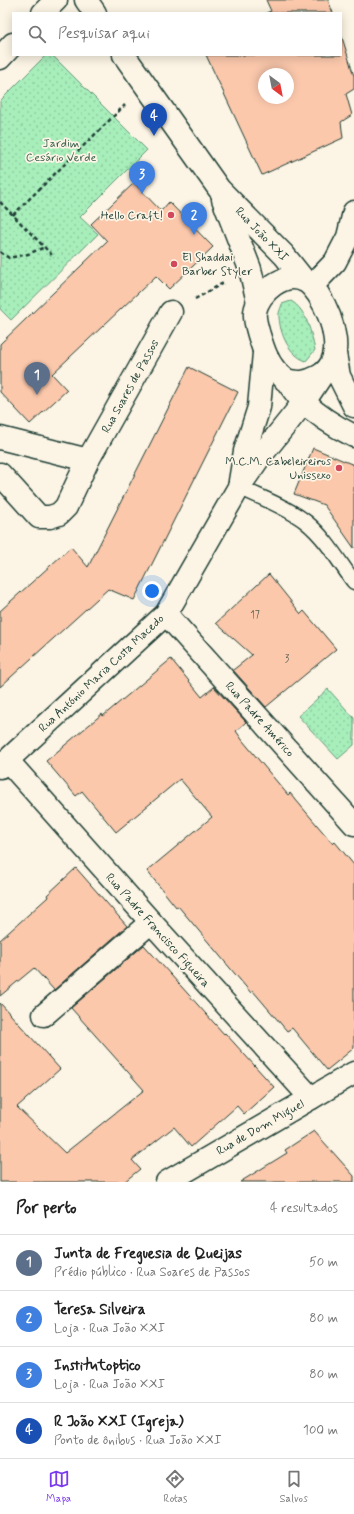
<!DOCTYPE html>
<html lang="pt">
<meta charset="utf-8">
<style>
:root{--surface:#fff;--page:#f2f2f2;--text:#222;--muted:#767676;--line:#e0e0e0;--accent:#7c3aed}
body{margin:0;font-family:Mynerve,sans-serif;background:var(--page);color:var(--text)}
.compass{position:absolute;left:258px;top:68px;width:36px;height:36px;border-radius:50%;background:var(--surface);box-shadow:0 2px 10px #0003;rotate:148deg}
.you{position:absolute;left:152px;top:591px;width:14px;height:14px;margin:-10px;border:3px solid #fff;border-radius:50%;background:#1a73e8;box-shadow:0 0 0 6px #1a73e833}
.badge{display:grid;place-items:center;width:26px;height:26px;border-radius:50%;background:var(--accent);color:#fff;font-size:13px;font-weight:700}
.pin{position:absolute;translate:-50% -33px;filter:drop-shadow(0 1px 2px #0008)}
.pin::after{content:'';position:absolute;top:21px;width:14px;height:12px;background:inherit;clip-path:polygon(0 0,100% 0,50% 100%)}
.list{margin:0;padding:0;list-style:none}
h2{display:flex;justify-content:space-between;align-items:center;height:52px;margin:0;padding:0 16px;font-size:17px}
h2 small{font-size:13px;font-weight:400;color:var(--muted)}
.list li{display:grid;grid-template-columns:26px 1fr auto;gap:12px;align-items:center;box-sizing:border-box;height:56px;padding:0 16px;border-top:1px solid var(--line)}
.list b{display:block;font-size:15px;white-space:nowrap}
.list p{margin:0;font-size:13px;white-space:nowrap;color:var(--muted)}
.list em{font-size:13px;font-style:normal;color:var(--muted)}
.icon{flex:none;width:22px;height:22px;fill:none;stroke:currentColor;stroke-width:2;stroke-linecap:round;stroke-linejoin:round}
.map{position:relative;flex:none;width:354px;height:1182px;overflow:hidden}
.search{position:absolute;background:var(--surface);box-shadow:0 2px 10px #0003;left:12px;right:12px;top:12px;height:44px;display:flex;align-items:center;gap:10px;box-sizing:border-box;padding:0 14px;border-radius:0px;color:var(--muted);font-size:15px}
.sheet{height:276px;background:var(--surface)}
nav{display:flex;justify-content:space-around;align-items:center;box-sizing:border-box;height:56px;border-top:1px solid var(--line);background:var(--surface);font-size:11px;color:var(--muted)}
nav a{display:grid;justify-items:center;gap:2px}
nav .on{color:var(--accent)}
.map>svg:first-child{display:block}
</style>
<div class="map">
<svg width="354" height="1182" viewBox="0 0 354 1182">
<defs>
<pattern id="grass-dots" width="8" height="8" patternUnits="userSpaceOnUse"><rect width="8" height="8" fill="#a7eebb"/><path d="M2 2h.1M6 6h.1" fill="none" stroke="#8fcda1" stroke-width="1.8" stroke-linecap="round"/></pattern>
</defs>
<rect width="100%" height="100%" fill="#fcf5e5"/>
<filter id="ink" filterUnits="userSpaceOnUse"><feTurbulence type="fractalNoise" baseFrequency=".025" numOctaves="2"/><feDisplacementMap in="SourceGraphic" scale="8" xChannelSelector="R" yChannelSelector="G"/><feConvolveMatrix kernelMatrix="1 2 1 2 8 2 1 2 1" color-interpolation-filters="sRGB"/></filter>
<g filter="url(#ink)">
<!-- grass -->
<g fill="url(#grass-dots)" stroke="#639678">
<polygon points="46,55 52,55 147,150 80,217 98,234 11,320 0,309 0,101"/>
<path d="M291 301C307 310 311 333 315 350L306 361C289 355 280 334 279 317 278 313 281 308 282 304Z"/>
<polygon points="328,689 354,718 354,745 338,759 298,716"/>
</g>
<!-- building -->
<g fill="#fbc8ac" stroke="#1f3d34" fill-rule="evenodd">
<polygon points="266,0 328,0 333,13 266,13 271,11"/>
<path d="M341 34 354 76V89L346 94 352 115 341 122 343 138 262 175 206 55H341ZM264 74H288V98H264Z"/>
<polygon points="134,183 161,211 169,202 213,247 169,289 156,276 52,374 67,390 30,424 0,392 0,344 107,241 91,224"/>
<polygon points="189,367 238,392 134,600 108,589 0,687 0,611 71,547 88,567"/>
<polygon points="313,448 354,465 354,548 324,505 294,494"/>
<polygon points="269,574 301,614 304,611 336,649 266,707 233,670 252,655 216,623"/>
<polygon points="171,659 202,697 214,687 246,722 236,731 243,741 288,795 290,793 333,844 335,842 354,865 354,1048 327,1070 292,1028 287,1031 253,991 251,993 178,906 176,907 147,871 212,817 180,779 116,832 82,791 76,796 46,761 102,714 103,716"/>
<polygon points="76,868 127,926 54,990 34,968 0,996 0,940 48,897 47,895"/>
<polygon points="144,945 224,1034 225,1033 274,1087 244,1114 237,1106 191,1147 174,1127 132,1160 140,1169 124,1182 0,1182 0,1003 60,1069 17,1107 65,1153 144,1090 71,1008"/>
<polygon points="314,1131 354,1176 354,1182 240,1182 287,1153 285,1150"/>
</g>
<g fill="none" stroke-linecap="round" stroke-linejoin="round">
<defs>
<path id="service" d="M239 487C261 498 287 507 306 522 326 538 339 562 354 582"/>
<g id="minor">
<polyline points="86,0 95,13"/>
<polyline points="43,13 56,0"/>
<polyline points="124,55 219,189 284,255 304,280"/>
<polyline points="0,58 13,44"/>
<polyline points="223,199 250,269 258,302"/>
<polyline points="312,286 335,262 348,237 354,212"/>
<polyline points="335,354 339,376 354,406"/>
<path d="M285 380C298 383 306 383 317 377 349 362 332 316 318 294 314 289 311 284 305 281 285 270 258 292 255 312 254 319 257 328 259 335 263 348 267 361 276 371 279 374 283 377 287 381 292 388 297 396 304 402 318 416 336 427 354 436"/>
<polyline points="0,438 88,460"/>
<polyline points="0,474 39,517 50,517 59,514 66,507 88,460 171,312"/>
<polyline points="240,481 245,451 259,407 264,353"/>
<polyline points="166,614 354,824"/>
<polyline points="7,760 151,922 311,1098"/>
<polyline points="0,767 166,614 239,487 259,458 304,402 322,375"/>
<polyline points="44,1015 151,922"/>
<polyline points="167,1182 354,1073"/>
</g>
</defs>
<!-- service casing -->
<use href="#service" stroke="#1f3d34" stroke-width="17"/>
<!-- minor casing -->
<use href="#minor" stroke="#1f3d34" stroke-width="25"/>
<!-- path -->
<g stroke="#1f3d34" stroke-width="2.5" stroke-dasharray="4 3" stroke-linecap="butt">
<polyline points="0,202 54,257"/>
<polyline points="13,215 125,105"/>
<polyline points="0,252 9,258 28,254 45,247"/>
<polyline points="195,299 225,282"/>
</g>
<!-- service -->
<use href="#service" stroke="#fcf5e5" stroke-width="14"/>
<!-- minor -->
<use href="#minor" stroke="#fcf5e5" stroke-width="22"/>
</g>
</g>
<!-- markers -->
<g fill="#d1495b" stroke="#fcf5e5" stroke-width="1.5">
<circle cx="171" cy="215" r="4"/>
<circle cx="174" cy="264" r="4"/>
<circle cx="339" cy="468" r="4"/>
</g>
<g text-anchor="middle" stroke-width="3.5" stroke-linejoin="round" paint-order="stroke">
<!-- number labels -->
<g font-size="10" fill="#566052">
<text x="255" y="618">17</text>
<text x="287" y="662">3</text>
</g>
<!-- park labels -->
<g font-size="12" fill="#3a604f" stroke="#fcf5e5">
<text x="61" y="147">Jardim<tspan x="61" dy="14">Cesário Verde</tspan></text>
</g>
<!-- poi labels -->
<g font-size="12" fill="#1f3d34" stroke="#fcf5e5" text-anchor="end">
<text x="163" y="219">Hello Craft!</text>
<text x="182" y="261" text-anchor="start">El Shaddai<tspan x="182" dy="14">Barber Styler</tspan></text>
<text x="331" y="465">M.C.M. Cabeleireiros<tspan x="331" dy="14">Unissexo</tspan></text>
</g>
<!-- street labels -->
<g font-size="12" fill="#1f3d34" stroke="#fcf5e5">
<text transform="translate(262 234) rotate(46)" y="4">Rua João XXI</text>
<text transform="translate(130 386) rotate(-61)" y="4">Rua Soares de Passos</text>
<text transform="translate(101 673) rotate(-43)" y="4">Rua António Maria Costa Macedo</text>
<text transform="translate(260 719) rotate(48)" y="4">Rua Padre Américo</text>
<text transform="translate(158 930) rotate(48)" y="4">Rua Padre Francisco Figueira</text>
<text transform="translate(260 1127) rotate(-30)" y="4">Rua de Dom Miguel</text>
</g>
</g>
</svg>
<svg class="compass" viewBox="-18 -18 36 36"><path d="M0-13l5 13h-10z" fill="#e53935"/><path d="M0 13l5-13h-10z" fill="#767676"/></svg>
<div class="you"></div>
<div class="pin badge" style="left:37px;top:395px;background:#5c6f8a">1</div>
<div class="pin badge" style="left:194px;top:235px;background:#3f7fe0">2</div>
<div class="pin badge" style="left:142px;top:194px;background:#3f7fe0">3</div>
<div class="pin badge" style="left:154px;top:136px;background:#1a4fb4">4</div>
<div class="search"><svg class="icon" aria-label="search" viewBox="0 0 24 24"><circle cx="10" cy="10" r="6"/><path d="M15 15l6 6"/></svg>Pesquisar aqui</div>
</div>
<section class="sheet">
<h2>Por perto<small>4 resultados</small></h2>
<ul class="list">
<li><span class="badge" style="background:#5c6f8a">1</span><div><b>Junta de Freguesia de Queijas</b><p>Prédio público · Rua Soares de Passos</p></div><em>50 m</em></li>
<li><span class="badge" style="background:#3f7fe0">2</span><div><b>Teresa Silveira</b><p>Loja · Rua João XXI</p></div><em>80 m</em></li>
<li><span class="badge" style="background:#3f7fe0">3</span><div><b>Institutoptico</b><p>Loja · Rua João XXI</p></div><em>80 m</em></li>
<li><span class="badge" style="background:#1a4fb4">4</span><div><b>R João XXI (Igreja)</b><p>Ponto de ônibus · Rua João XXI</p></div><em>100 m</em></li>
</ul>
</section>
<nav>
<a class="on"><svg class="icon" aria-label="map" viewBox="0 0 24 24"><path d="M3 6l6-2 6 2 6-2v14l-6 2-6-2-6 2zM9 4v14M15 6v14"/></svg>Mapa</a>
<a><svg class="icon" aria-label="directions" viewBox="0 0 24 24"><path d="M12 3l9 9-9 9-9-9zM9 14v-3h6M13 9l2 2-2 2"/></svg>Rotas</a>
<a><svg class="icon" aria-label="saved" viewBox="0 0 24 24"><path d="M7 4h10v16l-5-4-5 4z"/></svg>Salvos</a>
</nav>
